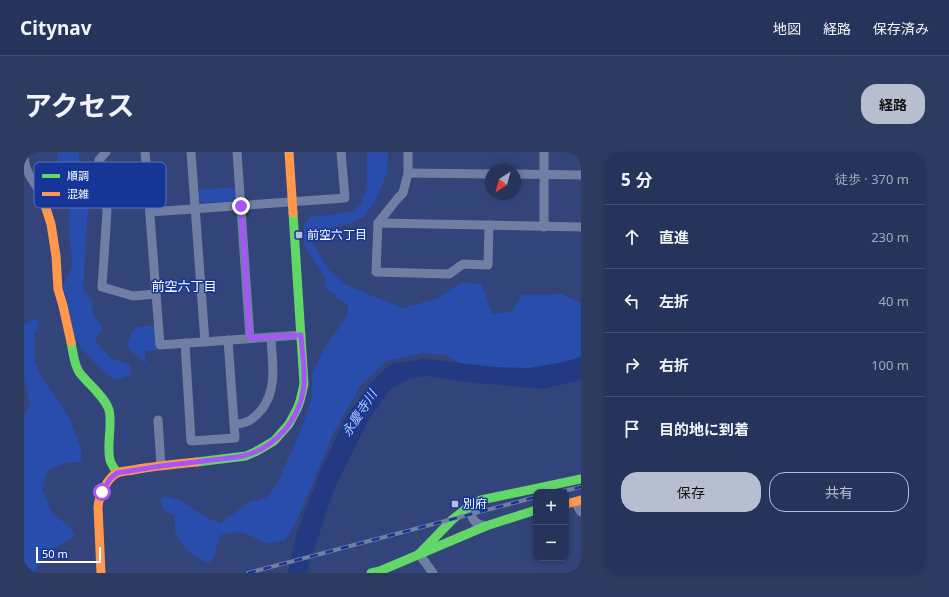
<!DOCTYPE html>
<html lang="ja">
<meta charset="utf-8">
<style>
:root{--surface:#26335b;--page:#2e3b61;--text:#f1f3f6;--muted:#a4aabb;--line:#424e71;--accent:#b7bed0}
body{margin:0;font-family:"Noto Sans","Noto Sans JP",sans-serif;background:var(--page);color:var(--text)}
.controls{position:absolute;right:12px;bottom:12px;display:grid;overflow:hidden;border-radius:8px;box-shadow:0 2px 6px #0003}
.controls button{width:36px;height:36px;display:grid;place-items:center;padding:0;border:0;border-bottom:1px solid var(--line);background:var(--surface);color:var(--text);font:20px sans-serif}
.compass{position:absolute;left:461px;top:12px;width:36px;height:36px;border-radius:50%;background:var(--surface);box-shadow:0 2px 6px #0003;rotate:216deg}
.scale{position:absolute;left:12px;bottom:10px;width:65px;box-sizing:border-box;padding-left:4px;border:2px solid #fff;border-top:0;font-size:11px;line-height:14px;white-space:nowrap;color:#fff;-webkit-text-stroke:3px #153696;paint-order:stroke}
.stop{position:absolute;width:12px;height:12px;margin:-9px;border:3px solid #a855f7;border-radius:50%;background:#fff}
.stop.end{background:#a855f7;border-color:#fff;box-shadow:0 1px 4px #0008}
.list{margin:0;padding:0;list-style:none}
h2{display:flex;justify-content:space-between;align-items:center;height:52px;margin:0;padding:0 16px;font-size:17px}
h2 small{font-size:13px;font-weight:400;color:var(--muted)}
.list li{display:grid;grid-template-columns:26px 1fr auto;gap:12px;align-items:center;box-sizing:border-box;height:64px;padding:0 16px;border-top:1px solid var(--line)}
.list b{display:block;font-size:15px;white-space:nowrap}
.list em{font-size:13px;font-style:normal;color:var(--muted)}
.actions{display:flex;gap:8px;padding:12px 16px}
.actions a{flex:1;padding:9px 0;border:1px solid var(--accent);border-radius:16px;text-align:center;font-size:14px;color:var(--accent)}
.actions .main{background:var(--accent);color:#111}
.icon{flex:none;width:22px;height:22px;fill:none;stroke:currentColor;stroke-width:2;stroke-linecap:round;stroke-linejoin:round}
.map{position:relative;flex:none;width:557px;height:421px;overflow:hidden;border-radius:16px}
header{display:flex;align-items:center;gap:24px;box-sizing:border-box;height:56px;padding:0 20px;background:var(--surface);border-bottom:1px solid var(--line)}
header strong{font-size:19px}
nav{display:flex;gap:22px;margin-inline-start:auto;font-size:14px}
.intro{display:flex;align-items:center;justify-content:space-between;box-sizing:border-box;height:96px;padding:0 24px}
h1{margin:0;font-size:28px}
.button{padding:10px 18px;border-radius:16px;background:var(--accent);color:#111;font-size:14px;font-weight:700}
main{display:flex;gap:24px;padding:0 24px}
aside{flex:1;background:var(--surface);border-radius:16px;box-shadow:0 2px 6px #0003}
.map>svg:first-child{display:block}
</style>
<header>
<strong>Citynav</strong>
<nav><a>地図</a><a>経路</a><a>保存済み</a></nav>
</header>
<div class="intro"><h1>アクセス</h1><a class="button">経路</a></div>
<main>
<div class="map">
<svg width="557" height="421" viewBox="0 0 557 421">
<rect width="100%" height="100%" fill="#324479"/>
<!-- green -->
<g fill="#294dad">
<polygon points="33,0 54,0 64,55 59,137 68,147 69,163 78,176 71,189 87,206 106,213 106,223 92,228 78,218 57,196 48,180 39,134 49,113 46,91 45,52 34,8"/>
<polygon points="343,0 364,0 363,20 352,48 340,65 324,72 294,80 288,90 305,118 324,134 379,156 412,147 438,130 458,132 468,162 488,159 498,143 538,142 557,151 557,215 459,225 423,203 399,201 362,209 337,233 310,280 271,373 260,389 243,391 217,380 196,383 190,405 184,412 163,398 151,381 151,364 139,357 136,349 141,344 158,349 185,367 196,371 224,351 243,345 253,332 277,278 288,245 288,222 300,197 324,162 324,154 303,137 299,122 280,93 280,73 286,65 328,60 337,52 343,34"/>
<polygon points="212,35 213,45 209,49 180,51 175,47 174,38"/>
<polygon points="9,167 16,169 10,183 10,209 20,229 44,263 58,299 57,310 45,310 24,318 18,337 28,361 47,376 51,384 26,398 10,421 0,421 0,264 6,253 0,224 0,173"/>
<path d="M131 174 133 198 121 199 122 210H120C117 207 106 199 104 194 102 188 109 178 114 175 118 174 127 174 131 174Z"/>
</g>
<!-- water -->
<polygon fill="#233a82" points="557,205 557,228 518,237 444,230 403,224 384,227 366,238 345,267 309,340 284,416 283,421 264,421 272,383 297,318 321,267 349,228 367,212 400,207 471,215 504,216 535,211"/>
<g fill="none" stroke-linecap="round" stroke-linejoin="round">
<!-- street -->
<g stroke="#717ea4" stroke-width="9">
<polyline points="82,0 75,8 83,59 78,135 109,144 132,142"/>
<polyline points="121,0 136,193 277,183"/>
<polyline points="167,0 181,190"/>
<polyline points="213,0 226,186"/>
<polyline points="384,0 384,21 379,41 374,46 354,71 352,120 425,122 439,112 464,113 465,73"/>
<path d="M0 6C1 19 10 31 17 41"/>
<polyline points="384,21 467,22"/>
<polyline points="491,22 557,23"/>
<polyline points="126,60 321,46 317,0"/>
<polyline points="354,71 557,75"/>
<polyline points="520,75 520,0"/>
<polyline points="161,191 167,289 211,286 204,188"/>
<polyline points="134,268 137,314"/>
<path d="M210 272C213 272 218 272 222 270 228 268 234 262 238 257 254 236 248 209 247 185"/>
<path d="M453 350C443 361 448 373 462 374"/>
<polyline points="551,350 557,360"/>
<polyline points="395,402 409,421"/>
</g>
<!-- fast -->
<g stroke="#63d668" stroke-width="9">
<path d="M47 190C49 200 50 212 55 220 64 232 81 245 85 258 89 273 82 292 86 308 87 312 91 317 93 321"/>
<polyline points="173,310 222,304 231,300 250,289 265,272 273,257 276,249 280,232 269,61"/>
<polyline points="395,402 429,367 443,356 457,348 557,327"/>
<polyline points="347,421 356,419 462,374 512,358"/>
</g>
<!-- slow -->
<g stroke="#ff974d" stroke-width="9">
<polyline points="265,0 269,61"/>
<polyline points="17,41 27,72 32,104 34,137 39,154 47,190"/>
<polyline points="542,352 557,348"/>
<path d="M77 421 74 355C75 344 83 326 93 321 98 319 104 319 109 318 130 314 152 312 173 310"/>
</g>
<defs>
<g id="rail">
<polyline points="535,340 557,335"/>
<polyline points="224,421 512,345"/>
</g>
</defs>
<!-- rail casing -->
<use href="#rail" stroke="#727ea3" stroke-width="4"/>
<!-- rail -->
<use href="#rail" stroke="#153696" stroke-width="2.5" stroke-dasharray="8" stroke-linecap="butt"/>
</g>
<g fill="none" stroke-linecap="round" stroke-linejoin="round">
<!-- route -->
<path stroke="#a855f7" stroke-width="5" d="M78 340 86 327 93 321 137 314 214 305C249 299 277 268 280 232 281 216 278 199 277 183L226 186 217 54"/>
</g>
<!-- markers -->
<g fill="#b7bed0" stroke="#153696" stroke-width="1.5">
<rect x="271" y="79" width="8" height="8" rx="2"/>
<rect x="427" y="348" width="8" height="8" rx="2"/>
</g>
<g text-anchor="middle" stroke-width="3" stroke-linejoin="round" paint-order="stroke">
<!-- poi labels -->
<g font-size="12" fill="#fff" stroke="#153696" text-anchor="start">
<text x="283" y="87">前空六丁目</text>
<text x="439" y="356">別府</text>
</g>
<!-- neighbourhood labels -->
<g font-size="13" fill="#fff" stroke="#153696">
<text x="160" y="139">前空六丁目</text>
</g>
<!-- water labels -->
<g font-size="13" font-style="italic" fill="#b2c6f9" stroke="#153696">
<text transform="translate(335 261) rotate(-57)" y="5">永慶寺川</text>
</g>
</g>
<!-- legend -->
<rect x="10" y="10" width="132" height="46" rx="6" fill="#153696" stroke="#5b72b6" stroke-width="1"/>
<rect x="18" y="22" width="18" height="4" fill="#63d668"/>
<rect x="18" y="40" width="18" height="4" fill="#ff974d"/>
<g font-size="11" fill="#fff">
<text x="43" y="28">順調</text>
<text x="43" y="46">混雑</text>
</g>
</svg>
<div class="controls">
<button>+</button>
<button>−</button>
</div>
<svg class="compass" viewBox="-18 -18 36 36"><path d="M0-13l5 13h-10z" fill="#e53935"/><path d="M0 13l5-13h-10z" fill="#a4aabb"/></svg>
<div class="scale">50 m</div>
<div class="stop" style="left:78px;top:340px"></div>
<div class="stop end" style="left:217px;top:54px"></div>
</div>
<aside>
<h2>5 分<small>徒歩 · 370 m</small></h2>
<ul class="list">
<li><svg class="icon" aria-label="ahead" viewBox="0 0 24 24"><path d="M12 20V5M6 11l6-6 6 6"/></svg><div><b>直進</b></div><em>230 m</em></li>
<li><svg class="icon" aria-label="left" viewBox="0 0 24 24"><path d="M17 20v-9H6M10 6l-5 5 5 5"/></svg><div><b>左折</b></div><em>40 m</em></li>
<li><svg class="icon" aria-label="right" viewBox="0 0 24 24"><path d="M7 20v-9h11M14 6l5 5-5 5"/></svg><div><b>右折</b></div><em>100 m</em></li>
<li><svg class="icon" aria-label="arrive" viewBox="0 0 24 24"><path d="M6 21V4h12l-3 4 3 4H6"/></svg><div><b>目的地に到着</b></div></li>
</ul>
<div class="actions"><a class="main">保存</a><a>共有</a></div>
</aside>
</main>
